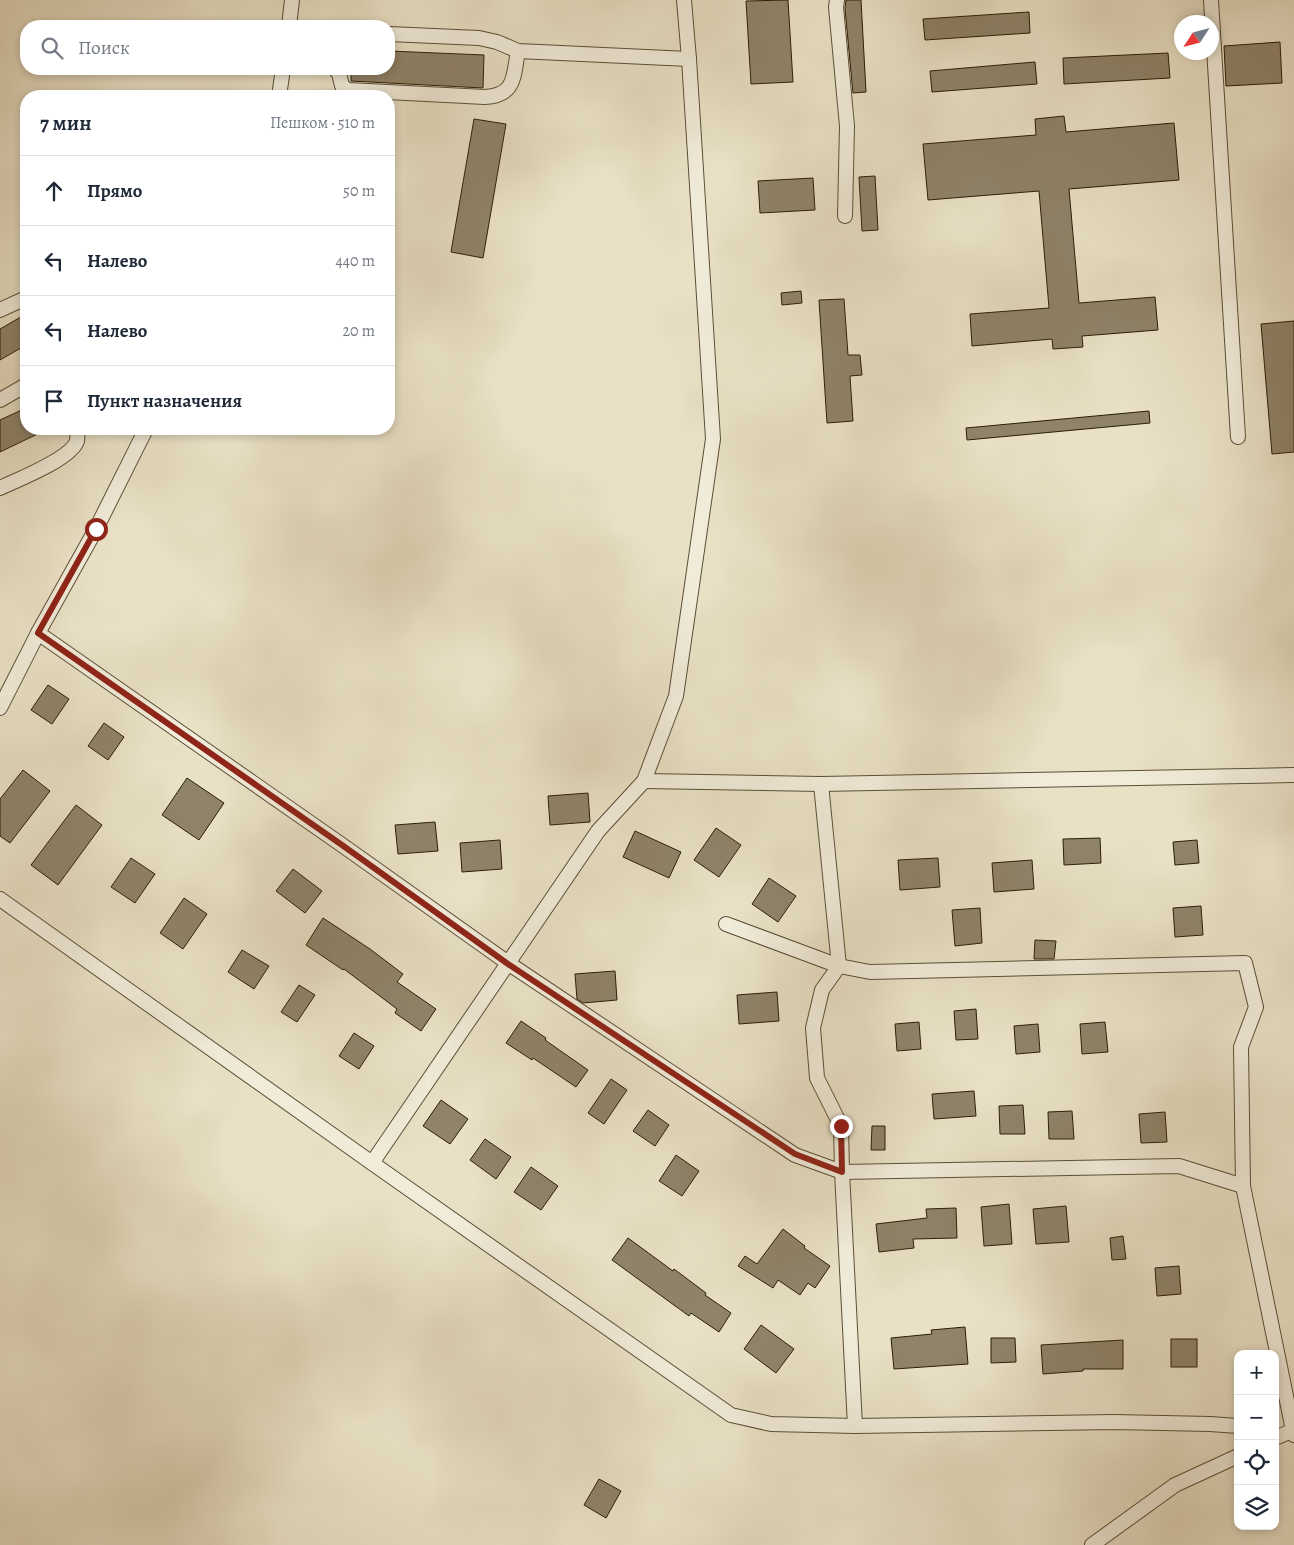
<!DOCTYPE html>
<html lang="ru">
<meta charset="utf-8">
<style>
:root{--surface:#fff;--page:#f2f2f3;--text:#1f2937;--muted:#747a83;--line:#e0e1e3}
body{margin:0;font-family:Alegreya,serif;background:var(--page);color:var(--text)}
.controls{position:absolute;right:15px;bottom:15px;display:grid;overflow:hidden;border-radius:10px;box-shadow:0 2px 8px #0003}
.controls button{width:45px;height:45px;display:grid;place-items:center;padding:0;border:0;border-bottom:1px solid var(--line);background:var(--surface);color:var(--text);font:25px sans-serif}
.compass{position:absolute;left:1174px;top:15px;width:45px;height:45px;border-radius:50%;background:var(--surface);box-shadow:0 2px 8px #0003;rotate:234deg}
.stop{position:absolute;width:15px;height:15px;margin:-11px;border:4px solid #8f2418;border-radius:50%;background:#fff}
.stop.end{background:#8f2418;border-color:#fff;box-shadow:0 1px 5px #0008}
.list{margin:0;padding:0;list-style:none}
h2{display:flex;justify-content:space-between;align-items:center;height:65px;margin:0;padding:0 20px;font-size:21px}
h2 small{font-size:16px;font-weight:400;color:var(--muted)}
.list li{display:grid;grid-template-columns:32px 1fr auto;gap:15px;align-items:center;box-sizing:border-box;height:70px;padding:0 20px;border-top:1px solid var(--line)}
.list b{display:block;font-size:19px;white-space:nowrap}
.list em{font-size:16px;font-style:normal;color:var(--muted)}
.icon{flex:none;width:28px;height:28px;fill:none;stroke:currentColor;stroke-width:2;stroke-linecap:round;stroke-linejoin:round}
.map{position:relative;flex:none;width:1294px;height:1545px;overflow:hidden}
.search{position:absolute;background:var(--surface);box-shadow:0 2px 8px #0003;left:20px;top:20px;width:375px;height:55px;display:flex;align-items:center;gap:12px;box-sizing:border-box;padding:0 18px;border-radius:20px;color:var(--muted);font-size:19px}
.panel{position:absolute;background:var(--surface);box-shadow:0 2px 8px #0003;left:20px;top:90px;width:375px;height:345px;border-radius:20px}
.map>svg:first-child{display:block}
</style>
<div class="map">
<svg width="1294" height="1545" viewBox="0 0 1294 1545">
<rect width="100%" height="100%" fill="#e9e1c6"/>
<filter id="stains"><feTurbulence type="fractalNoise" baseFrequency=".004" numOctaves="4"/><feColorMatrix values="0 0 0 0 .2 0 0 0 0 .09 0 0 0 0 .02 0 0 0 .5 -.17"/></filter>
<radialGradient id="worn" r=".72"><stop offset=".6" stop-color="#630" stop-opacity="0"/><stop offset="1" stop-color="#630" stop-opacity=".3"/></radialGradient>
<!-- building -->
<g fill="#8f836a" stroke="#2d1d06">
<polygon points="788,0 793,82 751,84 746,1"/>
<polygon points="846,0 861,0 866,92 853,93 845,9"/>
<polygon points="1029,12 1030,33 925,40 923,19"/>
<polygon points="1280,42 1282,83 1226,86 1224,46"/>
<polygon points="389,51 484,55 483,88 351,81 351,69 389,69"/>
<polygon points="1168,53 1170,78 1064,84 1063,58"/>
<polygon points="1035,62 1037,84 932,92 930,71"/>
<polygon points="1064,116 1066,132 1174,123 1179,180 1069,189 1079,303 1155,297 1158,330 1082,336 1083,347 1053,349 1052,339 972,346 970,314 1049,308 1039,191 928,200 923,144 1036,135 1035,119"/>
<polygon points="474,119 506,124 483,258 451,252"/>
<polygon points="875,176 878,230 862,231 859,177"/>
<polygon points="813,178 815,210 760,213 758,181"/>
<polygon points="801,291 802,303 782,305 781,293"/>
<polygon points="844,299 848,355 860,355 862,375 850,376 853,421 827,423 819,300"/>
<polygon points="26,314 26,345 0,360 0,329"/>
<polygon points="1294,321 1294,452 1272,454 1261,324"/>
<polygon points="26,408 26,429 48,429 0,452 0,420"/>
<polygon points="1149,411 1150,423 967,440 966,428"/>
<polygon points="48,685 69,699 52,724 31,710"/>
<polygon points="104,723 124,737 108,760 88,746"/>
<polygon points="23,770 50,791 10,843 0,836 0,799"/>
<polygon points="187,778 224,803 199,840 162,815"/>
<polygon points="588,793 590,822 550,825 548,796"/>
<polygon points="76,805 102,825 58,885 31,865"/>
<polygon points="435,822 438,851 398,854 395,825"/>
<polygon points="716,828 741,845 719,877 694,860"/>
<polygon points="635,831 681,852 669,878 623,857"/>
<polygon points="1100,838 1101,863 1064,865 1063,839"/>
<polygon points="500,840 502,869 462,872 460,843"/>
<polygon points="1197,840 1199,863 1175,865 1173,842"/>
<polygon points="131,858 155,874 135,903 111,887"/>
<polygon points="938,858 940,887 900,890 898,860"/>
<polygon points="1032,860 1034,889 994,892 992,863"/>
<polygon points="293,869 322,891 305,913 276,891"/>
<polygon points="769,878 796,896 778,922 752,904"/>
<polygon points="184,898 207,914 183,949 160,933"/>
<polygon points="1201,906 1203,935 1175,937 1173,908"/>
<polygon points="980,908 982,943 955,946 952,910"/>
<polygon points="323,918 370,949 403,974 397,982 436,1009 421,1031 395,1013 397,1009 344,969 343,970 306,945"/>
<polygon points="1035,940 1056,941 1054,959 1034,959"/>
<polygon points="242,950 269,966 254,989 228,972"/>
<polygon points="615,971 617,1000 583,1003 577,999 575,974"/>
<polygon points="299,985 315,995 297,1022 281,1012"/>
<polygon points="777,992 779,1021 739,1024 737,995"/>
<polygon points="976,1009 978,1039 956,1040 954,1011"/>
<polygon points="521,1021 546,1038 545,1040 588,1070 576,1087 533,1058 532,1060 506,1043"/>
<polygon points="919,1022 921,1049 897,1051 895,1024"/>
<polygon points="1105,1022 1108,1052 1082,1054 1080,1024"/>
<polygon points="1038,1024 1040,1052 1016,1054 1014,1026"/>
<polygon points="354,1033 374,1046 359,1069 339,1056"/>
<polygon points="611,1079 627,1090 604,1124 588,1113"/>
<polygon points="974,1091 976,1116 934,1119 932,1094"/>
<polygon points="441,1100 468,1119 450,1144 423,1126"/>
<polygon points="1023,1105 1025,1134 1000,1134 999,1106"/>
<polygon points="648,1110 669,1125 655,1146 633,1131"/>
<polygon points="1072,1111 1074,1139 1049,1139 1048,1112"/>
<polygon points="1165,1112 1167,1142 1141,1143 1139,1114"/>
<polygon points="872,1126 885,1126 885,1150 871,1150"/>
<polygon points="485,1139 511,1157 496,1179 470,1160"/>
<polygon points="676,1155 699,1171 682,1196 659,1181"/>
<polygon points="531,1167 558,1186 541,1210 514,1192"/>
<polygon points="1009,1204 1012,1244 984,1246 981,1207"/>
<polygon points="1066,1206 1069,1242 1036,1244 1033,1209"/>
<polygon points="956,1208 957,1238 913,1239 914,1248 879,1252 876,1224 927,1218 926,1209"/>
<polygon points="783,1229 805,1246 804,1248 830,1266 815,1288 808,1283 800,1295 778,1280 773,1288 738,1266 745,1256 757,1264"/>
<polygon points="1123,1236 1126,1259 1112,1260 1110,1238"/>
<polygon points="628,1238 673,1271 674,1269 706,1293 705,1295 731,1313 719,1332 691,1313 689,1316 612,1260"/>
<polygon points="1179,1266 1181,1294 1157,1296 1155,1268"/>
<polygon points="761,1325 794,1349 776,1373 744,1349"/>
<polygon points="965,1327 968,1364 894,1369 891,1338 932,1334 931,1330"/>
<polygon points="991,1338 1015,1338 1016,1362 991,1363"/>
<rect x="1171" y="1339" width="26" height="28"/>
<polygon points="1123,1340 1123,1369 1083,1369 1083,1371 1043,1374 1041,1345"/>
<polygon points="599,1479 621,1491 606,1518 584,1505"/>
</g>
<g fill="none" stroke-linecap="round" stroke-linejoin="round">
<defs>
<g id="minor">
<polyline points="837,0 836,7 847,126 845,216"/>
<polyline points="1211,0 1238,437"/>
<polyline points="289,26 292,0"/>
<polyline points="389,34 479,38 497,42 518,51 689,59"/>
<path d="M335 69 339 73 342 86 348 90 485 97C516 95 513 77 518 51"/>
<polyline points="279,96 283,69"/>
<polyline points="0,310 26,298"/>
<polyline points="0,400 26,385"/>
<path d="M0 488C17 480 71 459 77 441 78 437 77 432 77 429"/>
<polyline points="38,633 342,845 508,963 795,1155 842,1172 1179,1166 1243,1186"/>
<polyline points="0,708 38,633 96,529 146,429"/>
<polyline points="644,781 821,784 1294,775"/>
<polyline points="821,784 839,966 822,990 813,1028 817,1078 841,1126 842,1172 855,1426"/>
<polyline points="0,899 372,1163 731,1415 771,1424 855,1426 1114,1422 1210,1424 1238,1426"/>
<polyline points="726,924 839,966 870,972 1245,963 1256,1007 1241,1047 1243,1186 1294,1435"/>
<polyline points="372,1163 598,831 644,781 676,696 713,439 689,59 684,0"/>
<polyline points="1275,1438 1294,1430"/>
<polyline points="1092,1545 1175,1485 1238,1456"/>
</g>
</defs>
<!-- minor casing -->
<use href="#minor" stroke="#5c4e36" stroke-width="16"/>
<!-- minor -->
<use href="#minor" stroke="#f1ecda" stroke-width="14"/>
</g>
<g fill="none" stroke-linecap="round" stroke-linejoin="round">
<!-- route -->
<polyline stroke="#8f2418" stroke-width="6" points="96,529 38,633 342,845 508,964 795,1154 842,1172 841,1126"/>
</g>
<rect width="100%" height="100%" filter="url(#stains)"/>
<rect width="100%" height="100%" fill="url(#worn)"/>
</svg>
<div class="controls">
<button>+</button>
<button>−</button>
<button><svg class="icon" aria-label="locate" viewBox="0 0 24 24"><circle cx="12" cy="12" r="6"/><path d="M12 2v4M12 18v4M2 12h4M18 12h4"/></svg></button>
<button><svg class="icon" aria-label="layers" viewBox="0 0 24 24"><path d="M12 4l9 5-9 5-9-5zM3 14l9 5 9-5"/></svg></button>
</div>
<svg class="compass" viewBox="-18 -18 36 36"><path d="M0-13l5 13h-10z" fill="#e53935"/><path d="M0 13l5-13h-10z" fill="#747a83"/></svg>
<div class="stop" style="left:96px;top:529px"></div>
<div class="stop end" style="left:841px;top:1126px"></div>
<div class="search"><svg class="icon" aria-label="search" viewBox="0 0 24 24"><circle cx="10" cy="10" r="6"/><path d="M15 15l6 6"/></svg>Поиск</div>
<section class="panel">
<h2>7 мин<small>Пешком · 510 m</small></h2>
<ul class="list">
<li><svg class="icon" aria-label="ahead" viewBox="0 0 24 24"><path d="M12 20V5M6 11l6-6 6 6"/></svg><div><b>Прямо</b></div><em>50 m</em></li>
<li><svg class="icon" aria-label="left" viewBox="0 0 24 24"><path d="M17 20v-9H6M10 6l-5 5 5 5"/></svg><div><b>Налево</b></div><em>440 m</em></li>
<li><svg class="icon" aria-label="left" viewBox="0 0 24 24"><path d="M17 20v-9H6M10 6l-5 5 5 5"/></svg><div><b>Налево</b></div><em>20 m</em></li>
<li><svg class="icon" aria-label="arrive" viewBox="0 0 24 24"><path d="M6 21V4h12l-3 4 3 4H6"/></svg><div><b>Пункт назначения</b></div></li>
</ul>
</section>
</div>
